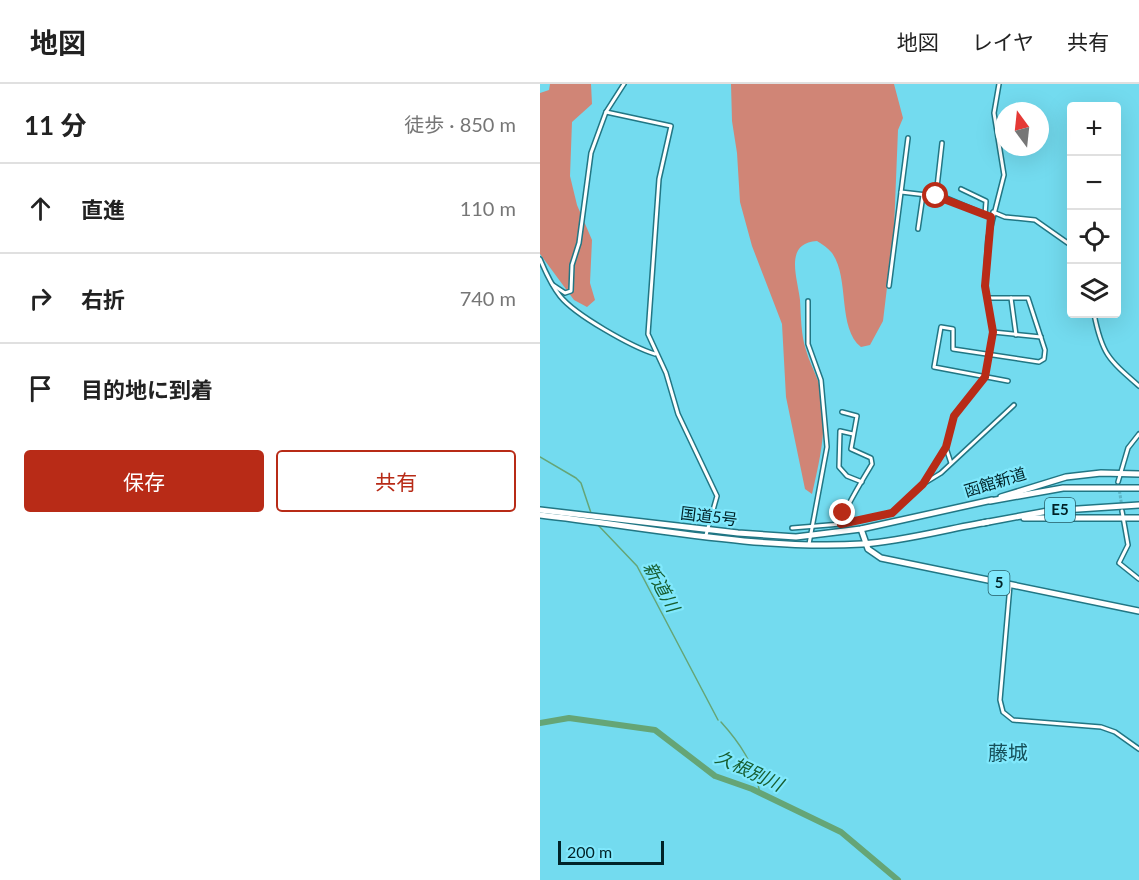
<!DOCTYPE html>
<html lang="ja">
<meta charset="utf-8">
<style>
:root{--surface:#fff;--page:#f6f6f6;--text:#222;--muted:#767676;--line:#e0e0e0;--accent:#b82b17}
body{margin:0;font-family:Lato,"Noto Sans JP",sans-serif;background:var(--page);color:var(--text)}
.controls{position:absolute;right:18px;top:18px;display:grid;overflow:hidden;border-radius:6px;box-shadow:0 6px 24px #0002}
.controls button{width:54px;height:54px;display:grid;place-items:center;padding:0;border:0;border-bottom:2px solid var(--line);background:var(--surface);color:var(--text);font:30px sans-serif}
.compass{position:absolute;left:455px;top:18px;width:54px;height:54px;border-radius:50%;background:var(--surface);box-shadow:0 6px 24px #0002;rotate:345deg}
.scale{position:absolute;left:18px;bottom:15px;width:106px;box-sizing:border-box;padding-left:6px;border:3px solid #002328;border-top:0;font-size:16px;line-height:21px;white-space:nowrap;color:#002328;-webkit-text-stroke:4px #80e8fc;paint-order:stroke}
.stop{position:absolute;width:18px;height:18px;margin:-14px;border:4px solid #b82b17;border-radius:50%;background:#fff}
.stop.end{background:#b82b17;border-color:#fff;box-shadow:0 2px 6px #0008}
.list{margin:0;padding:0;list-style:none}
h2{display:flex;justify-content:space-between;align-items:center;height:78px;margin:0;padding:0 24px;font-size:26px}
h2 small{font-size:20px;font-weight:400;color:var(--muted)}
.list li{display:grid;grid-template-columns:39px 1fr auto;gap:18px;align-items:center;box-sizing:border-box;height:90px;padding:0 24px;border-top:2px solid var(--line)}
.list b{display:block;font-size:22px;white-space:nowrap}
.list em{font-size:20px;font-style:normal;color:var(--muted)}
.actions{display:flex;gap:12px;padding:18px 24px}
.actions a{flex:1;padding:14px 0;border:2px solid var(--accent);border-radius:6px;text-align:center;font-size:21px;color:var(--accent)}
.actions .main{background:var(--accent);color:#fff}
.icon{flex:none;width:33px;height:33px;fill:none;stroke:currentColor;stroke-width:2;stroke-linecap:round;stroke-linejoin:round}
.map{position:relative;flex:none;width:599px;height:796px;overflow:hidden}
header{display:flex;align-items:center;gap:36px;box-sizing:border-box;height:84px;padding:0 30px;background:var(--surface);border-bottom:2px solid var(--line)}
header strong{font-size:28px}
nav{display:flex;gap:33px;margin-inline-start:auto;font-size:21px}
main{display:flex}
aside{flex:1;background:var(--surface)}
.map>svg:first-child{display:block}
</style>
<header>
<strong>地図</strong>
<nav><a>地図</a><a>レイヤ</a><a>共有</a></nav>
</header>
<main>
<aside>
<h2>11 分<small>徒歩 · 850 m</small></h2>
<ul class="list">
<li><svg class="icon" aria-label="ahead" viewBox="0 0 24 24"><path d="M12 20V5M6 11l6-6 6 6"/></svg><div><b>直進</b></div><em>110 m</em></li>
<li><svg class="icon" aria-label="right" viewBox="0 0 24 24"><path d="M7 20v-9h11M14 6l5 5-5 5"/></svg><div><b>右折</b></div><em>740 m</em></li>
<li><svg class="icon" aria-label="arrive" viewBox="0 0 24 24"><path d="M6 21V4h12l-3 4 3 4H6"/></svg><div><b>目的地に到着</b></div></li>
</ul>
<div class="actions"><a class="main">保存</a><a>共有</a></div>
</aside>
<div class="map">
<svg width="599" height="796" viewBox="0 0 599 796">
<rect width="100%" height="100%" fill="#73dbef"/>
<!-- forest -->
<g fill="#d08576">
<polygon points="10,0 51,0 52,20 32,38 30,92 37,121 52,156 50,199 55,216 47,223 34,216 0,170 0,9 9,6"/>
<path d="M191 0H354L363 34 358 46 354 145 343 237 330 261 321 263C297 244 310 194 292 169 288 164 282 160 277 157 243 159 258 195 260 216 261 233 261 251 266 266 271 284 282 299 283 319 286 349 279 380 272 410L265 405 246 313 242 240 212 162 200 118 197 69 192 37Z"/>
</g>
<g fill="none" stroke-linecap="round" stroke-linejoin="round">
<!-- stream -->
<g stroke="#65a576" stroke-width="1.5">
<polyline points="0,373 36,394 41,399 51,429"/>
<polyline points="58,441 97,482 178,636"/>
<path d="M181 638C200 659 214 680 220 709"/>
</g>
<!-- river -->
<polyline stroke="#65a576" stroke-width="6" points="0,639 29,634 115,646 175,692 212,705 301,748 358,796"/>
<!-- minor-tunnel -->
<polyline stroke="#5cb6c7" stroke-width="3" stroke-dasharray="3 1.5" stroke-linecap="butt" points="578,398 582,423"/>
<defs>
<g id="minor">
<polyline points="66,28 131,42 119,95 108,250 126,289 138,330 177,412 166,451"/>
<polyline points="421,105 446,117 445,131"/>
<polyline points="361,108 404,113 451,133"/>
<polyline points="396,112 402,59"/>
<polyline points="453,128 465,133 495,136 532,162"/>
<polyline points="378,145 383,111"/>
<path d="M0 175C5 187 11 201 20 212 35 231 92 263 115 270"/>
<polyline points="13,201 25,209 31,207 32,181 39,159 51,69 66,28 84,0"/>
<polyline points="349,202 368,54"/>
<polyline points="448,214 488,214 505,266 504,275 499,278 413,265 413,245 401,243 394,283 468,297"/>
<polyline points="471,214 476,251"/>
<polyline points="268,217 268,260 281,296 287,363 269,460"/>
<path d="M554 230C562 270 568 275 599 302"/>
<polyline points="453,248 501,253"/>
<polyline points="313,350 300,347 299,383 307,392 322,398"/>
<polyline points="406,364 411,379"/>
<polyline points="578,398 588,364 599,350"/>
<polyline points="383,400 401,389 474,321"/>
<polyline points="582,427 588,461 579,479 599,495"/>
<path d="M301 440C300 432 326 390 332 380L331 374 311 365 317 332 302 328"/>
<polyline points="252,444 301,440 352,429 383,400 406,364 414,332 445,293 453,248 445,202 448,154 464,91 454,29 459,0"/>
<polyline points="470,501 460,616 463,628 473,636 561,643 575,648 599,665"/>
</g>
<g id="trunk">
<polyline points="461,413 526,393 561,389 599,390"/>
<polyline points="0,426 198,449 256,453 321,445 452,416"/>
<path d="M0 431C106 443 215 466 322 460 365 457 406 445 448 438"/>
<polyline points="484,434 599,434"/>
<polyline points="321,445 328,465 341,474 599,527"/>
</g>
<g id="motorway">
<polyline points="450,417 523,404 599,404"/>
<polyline points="443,439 508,427 599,421"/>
</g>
</defs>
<!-- minor casing -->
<use href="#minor" stroke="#217684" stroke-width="6"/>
<!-- trunk casing -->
<use href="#trunk" stroke="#217684" stroke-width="8"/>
<!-- motorway casing -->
<use href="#motorway" stroke="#217684" stroke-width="8"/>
<!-- minor -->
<use href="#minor" stroke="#fff" stroke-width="3"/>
<!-- trunk -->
<use href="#trunk" stroke="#fff" stroke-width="5"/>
<!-- motorway -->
<use href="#motorway" stroke="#fff" stroke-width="5"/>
</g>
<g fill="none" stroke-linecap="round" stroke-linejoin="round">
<!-- route -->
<polyline stroke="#b82b17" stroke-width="8" points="303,429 301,440 352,429 383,400 406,363 414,332 445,293 453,248 445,202 451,133 396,112"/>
</g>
<g text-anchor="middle" stroke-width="4.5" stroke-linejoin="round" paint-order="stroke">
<!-- shield labels -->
<g fill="#80e8fc" stroke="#265e68" stroke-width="1.5">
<rect x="505" y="414" width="30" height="24" rx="4.5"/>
<rect x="448.5" y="487" width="21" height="24" rx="4.5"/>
</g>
<g font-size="15" font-weight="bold" fill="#002328">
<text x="520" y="431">E5</text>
<text x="459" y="504">5</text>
</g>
<!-- street labels -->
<g font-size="16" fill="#002328" stroke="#80e8fc">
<text transform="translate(455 398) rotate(-17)" y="6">函館新道</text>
<text transform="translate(169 432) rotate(7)" y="6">国道5号</text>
</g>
<!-- water labels -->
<g font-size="18" font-style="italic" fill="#175e31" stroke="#80e8fc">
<text transform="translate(121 503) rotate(61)" y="6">新道川</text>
<text transform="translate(209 687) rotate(25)" y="6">久根別川</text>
</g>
<!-- quarter labels -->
<g font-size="20" fill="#17515b" stroke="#80e8fc">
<text x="468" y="676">藤城</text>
</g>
</g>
</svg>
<div class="controls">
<button>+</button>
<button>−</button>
<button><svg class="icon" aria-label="locate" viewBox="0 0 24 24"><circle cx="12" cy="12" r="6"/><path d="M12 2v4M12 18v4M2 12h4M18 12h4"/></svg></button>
<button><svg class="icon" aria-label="layers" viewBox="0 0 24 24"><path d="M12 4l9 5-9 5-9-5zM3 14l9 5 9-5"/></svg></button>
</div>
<svg class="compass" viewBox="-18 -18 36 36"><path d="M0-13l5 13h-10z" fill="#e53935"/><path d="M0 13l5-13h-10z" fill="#767676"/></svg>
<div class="scale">200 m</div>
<div class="stop" style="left:396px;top:112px"></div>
<div class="stop end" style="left:303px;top:429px"></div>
</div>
</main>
